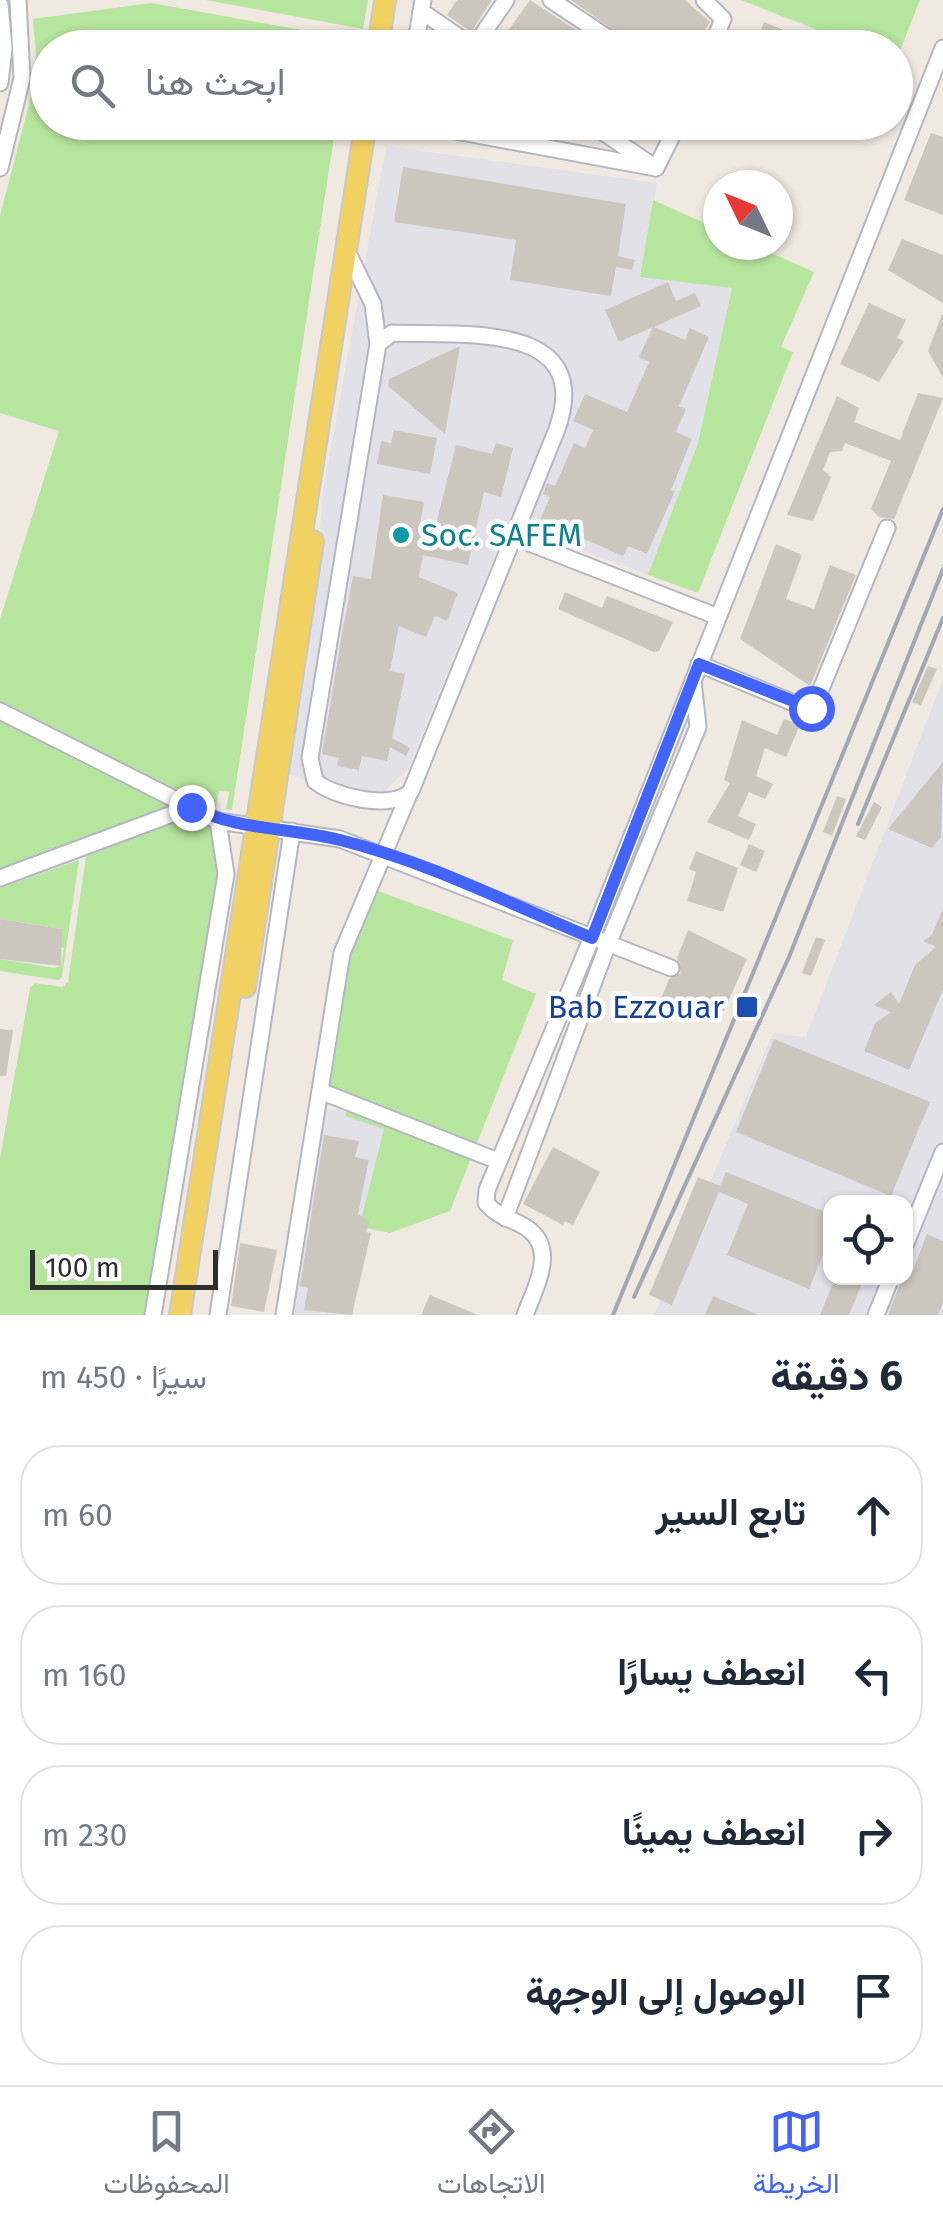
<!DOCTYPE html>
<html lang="ar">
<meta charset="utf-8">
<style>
:root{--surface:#fff;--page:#f2f2f3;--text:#1f2937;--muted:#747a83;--line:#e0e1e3;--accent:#4264fb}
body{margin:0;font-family:"Fira Sans",Vazirmatn,sans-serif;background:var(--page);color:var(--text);direction:rtl}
.controls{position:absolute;right:30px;bottom:30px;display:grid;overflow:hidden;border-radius:20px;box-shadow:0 2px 8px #0004}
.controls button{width:90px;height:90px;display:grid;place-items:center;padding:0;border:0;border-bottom:2px solid var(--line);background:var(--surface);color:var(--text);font:50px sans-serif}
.compass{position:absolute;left:703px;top:170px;width:90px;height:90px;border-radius:50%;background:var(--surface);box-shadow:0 2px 8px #0004;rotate:313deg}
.scale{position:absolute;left:30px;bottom:25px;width:188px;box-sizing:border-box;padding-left:10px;border:5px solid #2e2e2e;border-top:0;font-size:28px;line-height:35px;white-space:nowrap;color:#2e2e2e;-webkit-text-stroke:8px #fff;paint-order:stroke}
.stop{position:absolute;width:30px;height:30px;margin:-22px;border:8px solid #4264fb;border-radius:50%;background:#fff}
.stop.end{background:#4264fb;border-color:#fff;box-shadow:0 2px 10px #0008}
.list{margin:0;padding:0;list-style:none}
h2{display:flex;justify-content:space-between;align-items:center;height:130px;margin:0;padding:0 40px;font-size:42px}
h2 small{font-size:32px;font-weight:400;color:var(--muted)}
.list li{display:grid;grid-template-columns:65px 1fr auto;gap:30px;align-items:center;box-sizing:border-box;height:140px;margin:0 20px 20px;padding:0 20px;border:2px solid var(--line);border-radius:40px}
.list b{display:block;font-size:38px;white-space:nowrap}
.list em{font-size:32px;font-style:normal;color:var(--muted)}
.icon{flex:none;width:55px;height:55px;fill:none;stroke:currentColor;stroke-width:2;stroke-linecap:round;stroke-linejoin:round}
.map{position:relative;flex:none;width:943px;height:1315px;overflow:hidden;direction:ltr}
.search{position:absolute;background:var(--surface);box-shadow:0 2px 8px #0004;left:30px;right:30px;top:30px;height:110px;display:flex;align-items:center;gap:25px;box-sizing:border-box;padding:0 35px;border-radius:55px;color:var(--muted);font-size:38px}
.sheet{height:770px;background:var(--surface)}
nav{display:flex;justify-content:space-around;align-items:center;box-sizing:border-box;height:140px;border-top:2px solid var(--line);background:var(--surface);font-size:28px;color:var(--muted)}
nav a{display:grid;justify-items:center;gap:5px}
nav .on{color:var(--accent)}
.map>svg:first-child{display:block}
</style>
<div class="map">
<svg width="943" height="1315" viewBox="0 0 943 1315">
<rect width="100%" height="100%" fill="#efe9e1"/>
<!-- industrial -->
<g fill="#e3e1e8" fill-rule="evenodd">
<polygon points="386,146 657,183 641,277 732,287 698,443 648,575 526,530 506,528 409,767 370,806 287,773 310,652 323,491"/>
<path d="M943 679V1315H654L773 1033 806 1037ZM830 1202H906V1278H830Z"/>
<polygon points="337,1109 390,1128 341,1315 293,1315 326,1110"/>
</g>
<!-- green -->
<g fill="#b6e59e">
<polygon points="206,0 368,0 363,29"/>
<polygon points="741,0 920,0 896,61 896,48 861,47"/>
<polygon points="151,3 335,36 346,47 48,48 48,122 336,123 232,810 226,809 229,792 219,791 216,807 202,804 0,703 0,619 59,431 0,413 0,216 29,104 36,56 33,19"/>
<polygon points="653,200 718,229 718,245 753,245 814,272 781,347 793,352 698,593 648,575 698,443 732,288 640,277"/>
<polygon points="0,717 172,806 0,871"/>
<polygon points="181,818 193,818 215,829 222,855 148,1315 0,1315 0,1159 30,988 35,983 62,987 68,982 86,856"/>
<polygon points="79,860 62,977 58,980 0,971 0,959 55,968 61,965 64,948 59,947 62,929 0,919 0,888"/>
<polygon points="375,890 513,940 502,980 536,994 450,1211 390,1233 367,1228 368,1221 361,1220 384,1129 345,1116 351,1096 326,1087 347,957"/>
</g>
<!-- building -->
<g fill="#cbc7bf">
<polygon points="457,0 492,0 471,32 447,15"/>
<polygon points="530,0 593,41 589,48 549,48 540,42 536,48 496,48"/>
<polygon points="571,0 685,0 710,22 693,48 639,48"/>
<polygon points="764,22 826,47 826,48 754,48"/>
<polygon points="609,122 647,122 635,140"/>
<polygon points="931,133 943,137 943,215 904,200"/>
<polygon points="403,167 626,204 618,256 635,260 632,270 616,267 611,296 510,280 516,240 394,222"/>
<polygon points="902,239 943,255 943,303 888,270"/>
<polygon points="668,282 676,301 695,293 701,306 654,327 685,340 690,328 709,337 679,406 686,409 676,432 692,439 671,490 675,491 647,554 628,546 623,556 540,520 550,497 543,494 547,483 555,486 574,443 585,448 593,430 573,421 585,394 627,412 649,362 639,357 653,327 619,342 605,310"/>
<polygon points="869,303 906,320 897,338 904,341 879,382 840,364"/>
<polygon points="942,314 943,315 943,378 928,351"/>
<polygon points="460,346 445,434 388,386 389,379"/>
<polygon points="918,393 943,398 894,519 879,517 871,509 891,461 845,443 842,451 830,452 823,470 831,477 813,521 787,515 837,396 859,408 854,422 900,440"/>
<polygon points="394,430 437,438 430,474 377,464 381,441 391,443"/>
<polygon points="496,443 513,448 501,497 484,492 468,565 423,555 419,577 458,593 447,621 435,616 426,637 399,626 390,671 405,674 392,738 410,748 406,756 390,747 387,761 362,756 359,770 337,766 339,758 322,754 342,634 353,576 371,579 383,495 424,502 420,524 435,528 456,445 492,454"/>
<polygon points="776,544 802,555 786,599 814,609 830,565 856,575 810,686 740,639"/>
<polygon points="565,592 602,608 607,596 673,622 659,651 654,652 558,609"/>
<polygon points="928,666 937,669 921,705 912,702"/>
<polygon points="784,719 800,725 786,757 765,748 756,776 773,784 765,799 749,792 738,816 756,824 749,840 707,822 730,783 724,780 742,720 777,735"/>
<polygon points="943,762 941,837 932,848 888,829"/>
<polygon points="837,796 846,799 832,836 823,832"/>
<polygon points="874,802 882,807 865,840 856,836"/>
<polygon points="749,844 765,851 756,872 740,865"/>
<polygon points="696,851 738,868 723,912 687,901 696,872 689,869"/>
<polygon points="943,908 943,990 909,1070 864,1051 875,1023 891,1012 874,1005 891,992 899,1004 915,965 936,947 923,941 932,935"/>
<polygon points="0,919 62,929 61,966 0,959"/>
<polygon points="688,930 747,959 724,1011 700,1001 693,1018 659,1004 669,979 681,973 677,958"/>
<polygon points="816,937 825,940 811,976 802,973"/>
<polygon points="0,1029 13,1030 6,1076 0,1076"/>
<polygon points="774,1039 930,1102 891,1196 736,1132"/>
<polygon points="324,1135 359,1141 355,1157 369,1160 358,1214 369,1221 366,1232 371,1233 352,1315 304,1310 308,1288 300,1286"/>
<polygon points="553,1147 600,1172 573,1225 565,1221 563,1225 523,1204"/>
<polygon points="726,1172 830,1214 830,1237 809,1289 727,1255 748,1204 719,1192 672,1305 649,1295 698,1177 720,1186"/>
<polygon points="927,1234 943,1241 943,1303 938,1315 888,1315 902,1278 910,1278"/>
<polygon points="240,1243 277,1250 264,1312 231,1306"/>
<polygon points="835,1278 864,1278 849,1315 820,1315"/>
<polygon points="430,1295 478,1315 421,1315"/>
<polygon points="713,1296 759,1315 705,1315"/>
</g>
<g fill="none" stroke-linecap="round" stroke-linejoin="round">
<defs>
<g id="minor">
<polyline points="551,0 623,48"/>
<polyline points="704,0 723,19 711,48"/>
<polyline points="0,5 4,48 0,83"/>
<polyline points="421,11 475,48"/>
<polyline points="474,47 506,0"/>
<polyline points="415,48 423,0"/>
<polyline points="407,122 656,168"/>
<polyline points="588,122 653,166"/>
<polyline points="0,168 22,78 18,0"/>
<polyline points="656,168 679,122"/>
<polyline points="346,249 373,304 378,344"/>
<path d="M392 333C457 336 596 319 557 429L411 791C394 811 333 797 315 781L310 758 378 344Z"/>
<polyline points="514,537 716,616"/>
<polyline points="699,664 806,708 814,706 887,528"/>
<path d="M0 711 218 821 340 839 592 937 487 1190 486 1203C496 1215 506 1217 520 1224 560 1244 537 1283 525 1315"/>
<polyline points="0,878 191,807"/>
<polyline points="671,968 592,937 943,48"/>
<polyline points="320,1091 498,1161"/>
<polyline points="505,1218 608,944 698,727 693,681"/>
<polyline points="906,1243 943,1152"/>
<polyline points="153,1315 226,874 218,821"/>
<polyline points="218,1315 292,831"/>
<polyline points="284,1315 342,953 409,794"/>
<polyline points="876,1315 891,1278"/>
</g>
<g id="major">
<polyline points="378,48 385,0"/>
<polyline points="245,987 313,541"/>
<polyline points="180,1315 366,122"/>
</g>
</defs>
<!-- minor casing -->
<use href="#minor" stroke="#b4b7c1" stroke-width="19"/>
<!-- major casing -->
<use href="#major" stroke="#c9c9c9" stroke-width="24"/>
<!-- minor -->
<use href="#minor" stroke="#fff" stroke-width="15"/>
<!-- major -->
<use href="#major" stroke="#f2d163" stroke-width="20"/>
<!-- rail -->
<g stroke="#a3a6b8" stroke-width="4">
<polyline points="858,824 943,618"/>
<polyline points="634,1297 789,957 943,569"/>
<polyline points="613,1315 943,509"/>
</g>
</g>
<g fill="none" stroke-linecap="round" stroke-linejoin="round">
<!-- route -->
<path stroke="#4264fb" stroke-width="12" d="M191 807C238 831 289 827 340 840 426 861 510 904 592 938L699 664 811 708"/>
</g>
<!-- markers -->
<circle fill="#0f9aa8" stroke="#fff" stroke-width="4" cx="401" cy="535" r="10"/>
<rect fill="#1a4fb4" stroke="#fff" stroke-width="4" x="735" y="995" width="24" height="24" rx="5"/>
<g text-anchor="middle" stroke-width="9" stroke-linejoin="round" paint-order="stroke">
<!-- culture labels -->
<g font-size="32" fill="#0d838f" stroke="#fff" text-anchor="start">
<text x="421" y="546">Soc. SAFEM</text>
</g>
<!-- transit labels -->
<g font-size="32" fill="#164399" stroke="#fff" text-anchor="end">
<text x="724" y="1018">Bab Ezzouar</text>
</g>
</g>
</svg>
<div class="controls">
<button><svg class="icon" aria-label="locate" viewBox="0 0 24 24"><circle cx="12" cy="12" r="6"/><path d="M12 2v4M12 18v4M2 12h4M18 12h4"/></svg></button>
</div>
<svg class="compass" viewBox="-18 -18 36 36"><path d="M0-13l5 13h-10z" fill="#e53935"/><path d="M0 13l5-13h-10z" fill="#747a83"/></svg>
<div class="scale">100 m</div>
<div class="stop" style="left:811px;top:708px"></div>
<div class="stop end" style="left:191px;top:807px"></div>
<div class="search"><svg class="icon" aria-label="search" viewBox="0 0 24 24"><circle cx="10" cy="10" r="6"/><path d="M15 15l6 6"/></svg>ابحث هنا</div>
</div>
<section class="sheet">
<h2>6 دقيقة<small>سيرًا · 450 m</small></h2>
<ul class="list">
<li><svg class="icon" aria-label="ahead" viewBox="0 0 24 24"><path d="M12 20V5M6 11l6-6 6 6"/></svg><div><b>تابع السير</b></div><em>60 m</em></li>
<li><svg class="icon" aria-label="left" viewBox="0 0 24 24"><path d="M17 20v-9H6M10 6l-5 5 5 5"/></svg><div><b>انعطف يسارًا</b></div><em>160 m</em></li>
<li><svg class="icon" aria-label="right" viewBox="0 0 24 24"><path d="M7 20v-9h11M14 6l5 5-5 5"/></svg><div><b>انعطف يمينًا</b></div><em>230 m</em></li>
<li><svg class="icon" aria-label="arrive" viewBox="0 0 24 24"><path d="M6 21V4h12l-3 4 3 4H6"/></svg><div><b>الوصول إلى الوجهة</b></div></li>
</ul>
</section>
<nav>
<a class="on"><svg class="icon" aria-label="map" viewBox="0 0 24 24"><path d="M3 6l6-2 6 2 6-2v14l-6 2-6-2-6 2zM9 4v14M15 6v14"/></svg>الخريطة</a>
<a><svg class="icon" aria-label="directions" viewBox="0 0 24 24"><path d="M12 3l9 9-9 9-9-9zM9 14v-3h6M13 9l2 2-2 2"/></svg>الاتجاهات</a>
<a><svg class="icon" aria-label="saved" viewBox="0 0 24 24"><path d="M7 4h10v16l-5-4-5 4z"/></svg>المحفوظات</a>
</nav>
